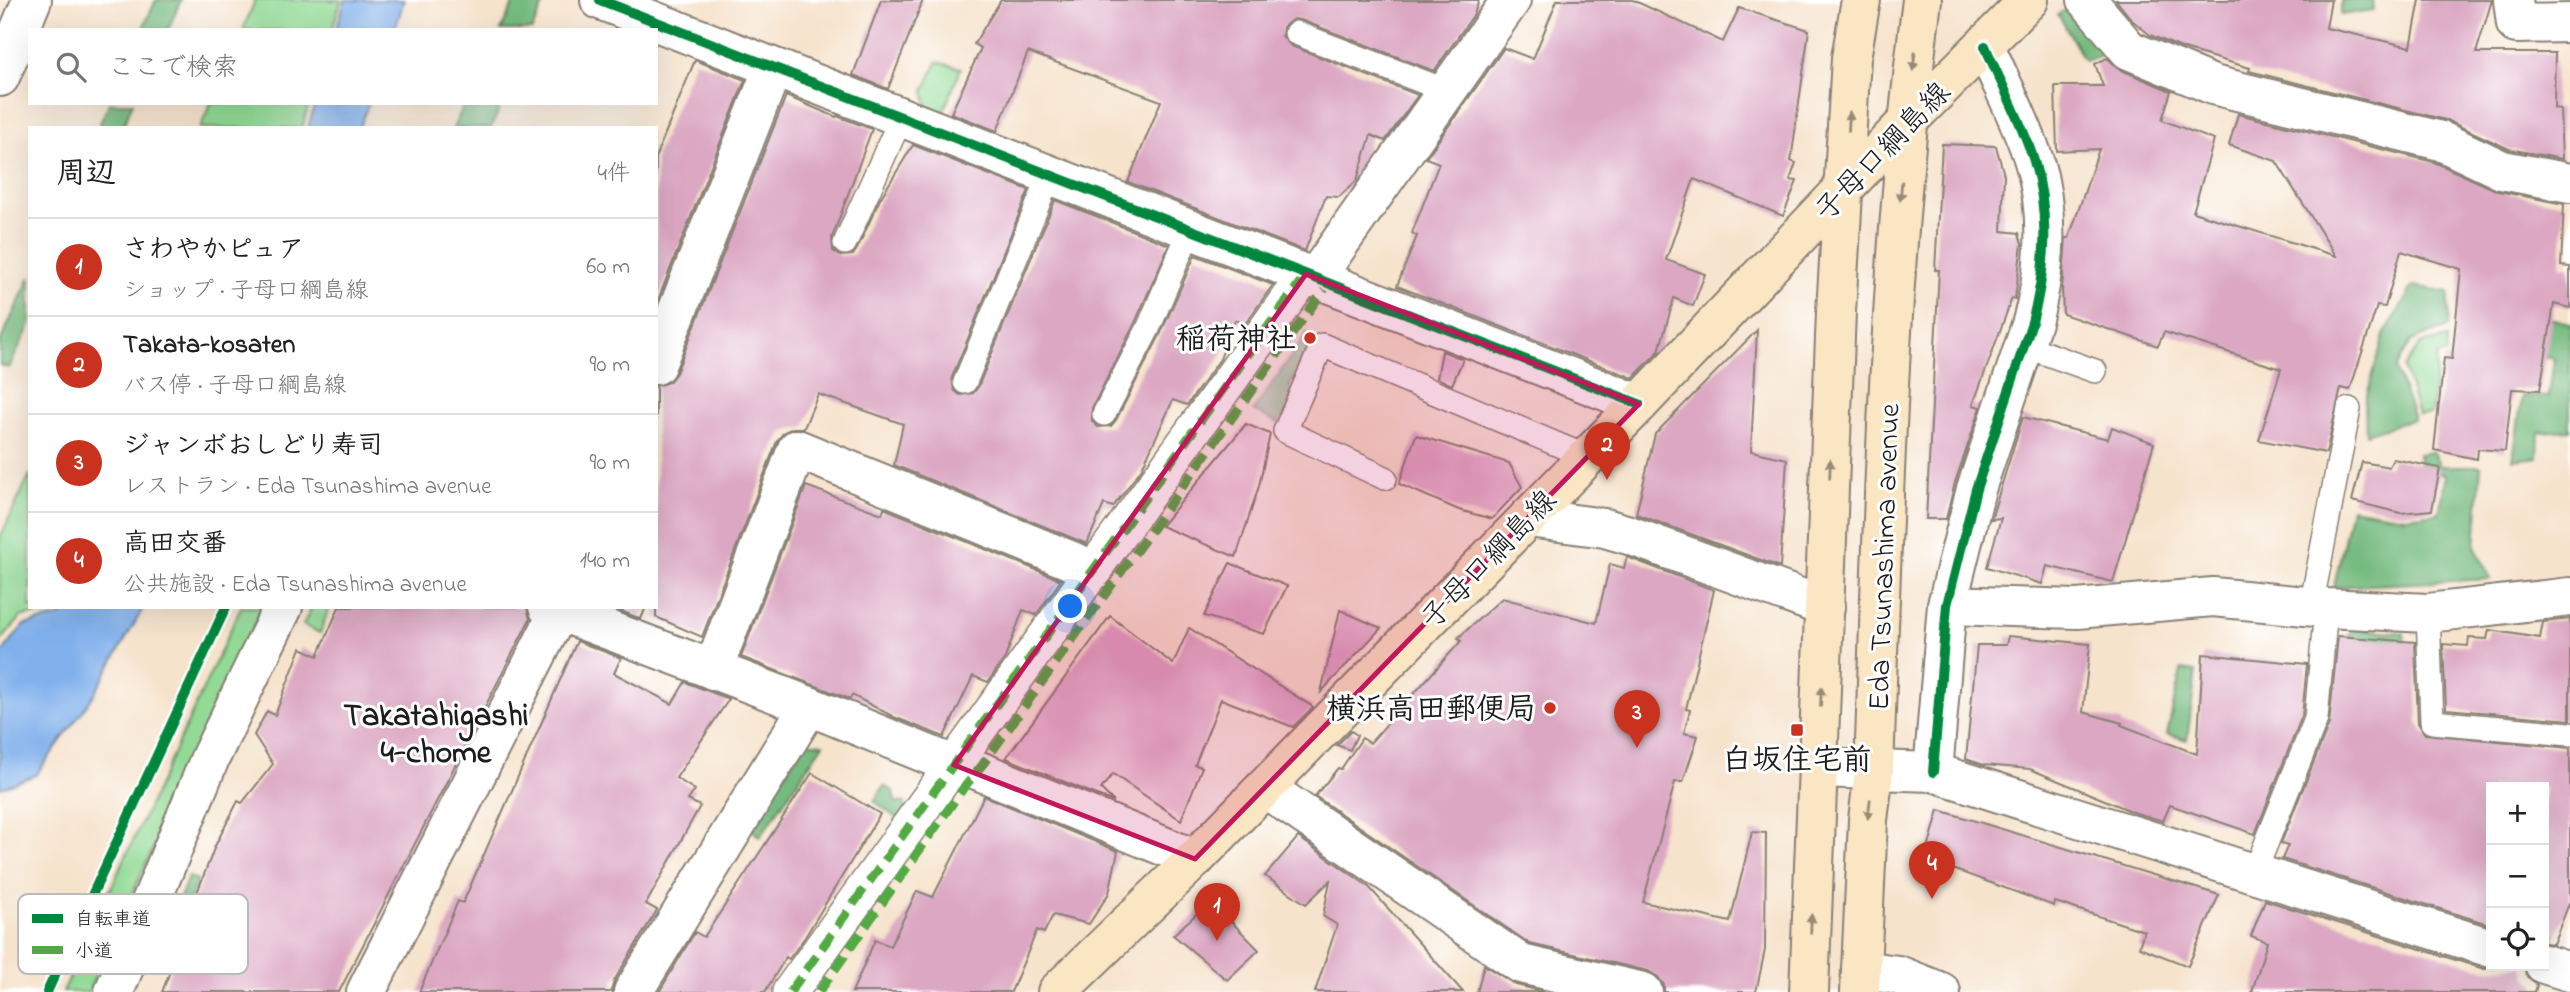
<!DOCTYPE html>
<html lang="ja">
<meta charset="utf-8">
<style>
:root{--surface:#fff;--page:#f2f2f2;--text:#222;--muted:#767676;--line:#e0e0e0;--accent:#c8321e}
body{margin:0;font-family:"Indie Flower","Klee One",sans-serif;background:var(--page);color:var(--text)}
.controls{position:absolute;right:21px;bottom:21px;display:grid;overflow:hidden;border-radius:0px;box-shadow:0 7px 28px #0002}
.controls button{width:63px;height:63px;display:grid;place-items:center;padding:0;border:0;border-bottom:2px solid var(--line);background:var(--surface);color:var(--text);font:35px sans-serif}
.you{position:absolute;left:1071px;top:607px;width:24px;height:24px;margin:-18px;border:5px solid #fff;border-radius:50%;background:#1a73e8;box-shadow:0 0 0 10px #1a73e833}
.badge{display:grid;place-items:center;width:46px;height:46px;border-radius:50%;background:var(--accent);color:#fff;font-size:23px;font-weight:700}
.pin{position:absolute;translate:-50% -58px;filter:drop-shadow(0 2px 4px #0008)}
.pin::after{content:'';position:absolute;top:37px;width:24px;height:21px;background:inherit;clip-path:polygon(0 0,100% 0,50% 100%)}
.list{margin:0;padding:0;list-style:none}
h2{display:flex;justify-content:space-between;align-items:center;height:91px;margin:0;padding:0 28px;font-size:30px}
h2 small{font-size:23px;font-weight:400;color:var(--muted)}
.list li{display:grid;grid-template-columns:46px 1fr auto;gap:21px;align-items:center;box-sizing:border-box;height:98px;padding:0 28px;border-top:2px solid var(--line)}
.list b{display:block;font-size:26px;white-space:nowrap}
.list p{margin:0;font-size:23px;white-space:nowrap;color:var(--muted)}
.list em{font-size:23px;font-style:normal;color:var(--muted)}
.icon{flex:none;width:38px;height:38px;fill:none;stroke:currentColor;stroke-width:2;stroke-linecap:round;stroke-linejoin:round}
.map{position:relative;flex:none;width:2570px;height:992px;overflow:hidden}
.search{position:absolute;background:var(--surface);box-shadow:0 7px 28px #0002;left:28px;top:28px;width:630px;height:77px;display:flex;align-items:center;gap:18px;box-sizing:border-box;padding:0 24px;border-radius:0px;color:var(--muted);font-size:26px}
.panel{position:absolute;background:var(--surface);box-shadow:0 7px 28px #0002;left:28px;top:126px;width:630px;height:483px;border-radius:0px}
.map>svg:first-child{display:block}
</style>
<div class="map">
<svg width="2570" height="992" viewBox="0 0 2570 992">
<rect width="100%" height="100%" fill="#fff"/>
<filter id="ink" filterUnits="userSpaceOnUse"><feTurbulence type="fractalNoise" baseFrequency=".0143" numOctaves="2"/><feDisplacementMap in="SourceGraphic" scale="14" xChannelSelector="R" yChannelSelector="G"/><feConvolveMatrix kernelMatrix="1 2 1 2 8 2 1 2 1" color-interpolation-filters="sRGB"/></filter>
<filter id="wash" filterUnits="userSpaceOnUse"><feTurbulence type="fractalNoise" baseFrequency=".00686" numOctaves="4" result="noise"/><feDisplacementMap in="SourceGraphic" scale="28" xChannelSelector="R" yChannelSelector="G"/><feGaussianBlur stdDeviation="1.57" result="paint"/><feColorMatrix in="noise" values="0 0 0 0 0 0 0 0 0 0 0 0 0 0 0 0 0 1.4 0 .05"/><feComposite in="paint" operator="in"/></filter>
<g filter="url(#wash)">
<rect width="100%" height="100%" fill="#f6e3cc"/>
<!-- green -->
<g fill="#92da95" stroke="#577b58" stroke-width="2">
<polygon points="255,0 341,0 332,30 243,30"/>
<polygon points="937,62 961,68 941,118 929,113 924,91"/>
<polygon points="211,103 309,103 302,128 200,128"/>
<polygon points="2447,338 2446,354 2437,356 2431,414 2418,415 2404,368 2420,344"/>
<polygon points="30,474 30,607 58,607 57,612 22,616 0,642 0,538"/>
<polygon points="241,607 262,607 88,992 63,992"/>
<polygon points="312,607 329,607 320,633 303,625"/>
</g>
<!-- forest -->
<g fill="#75ba7e" stroke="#486b4d" stroke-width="2">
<polygon points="156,0 181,0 168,30 142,30"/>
<polygon points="515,0 545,0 532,30 501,30"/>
<polygon points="2341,0 2373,0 2374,10 2341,15"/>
<polygon points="2070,7 2104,54 2085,61 2058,14"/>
<polygon points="109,103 133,103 122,128 98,128"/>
<polygon points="465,103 502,103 491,128 453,128"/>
<polygon points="30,277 30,325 9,368 0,365 0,342"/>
<polygon points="2413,286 2449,292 2448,327 2411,341 2396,369 2414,419 2366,434 2365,402 2384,335"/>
<polygon points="2532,314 2570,323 2570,430 2539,432 2538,457 2513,460 2522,396 2549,397 2554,359 2529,354"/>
<polygon points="1307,333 1314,342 1290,386 1293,404 1278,423 1253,411"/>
<polygon points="2432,452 2440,466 2481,466 2475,547 2491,579 2334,587 2351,508 2405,517 2439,513 2446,475 2420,467 2418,454"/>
<polygon points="2355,629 2404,633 2405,644 2338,648"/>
<polygon points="2181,670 2196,672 2187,740 2167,734"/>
<polygon points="805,742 823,744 760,837 750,828"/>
<polygon points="884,786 893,791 895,802 905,803 903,823 874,801"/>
<polygon points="188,877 198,880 176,933 257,970 232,992 156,959"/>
</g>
<!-- water -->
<g fill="#81b1ec" stroke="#4e6684" stroke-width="2">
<polygon points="345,0 404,0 395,30 336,30"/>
<polygon points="315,103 369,103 359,128 308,128"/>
<polygon points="64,607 144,607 92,698 36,775 0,788 0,655 24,625 62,616"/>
</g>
<g id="blocks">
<!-- building -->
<g fill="#dca7c3">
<polygon points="881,0 923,0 888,89 853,75"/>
<polygon points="1001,0 1479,0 1474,14 1434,71 1301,20 1293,19 1283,27 1282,36 1291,46 1418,95 1385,141 1371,135 1357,180 1339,197 1326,196 1305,251 1128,182 1161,101 1028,52 997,131 951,113 981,48 974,44"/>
<polygon points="1557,0 1633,0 1723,42 1739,8 1809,30 1791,161 1796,163 1790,180 1797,181 1783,216 1694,179 1666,260 1705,274 1693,306 1674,298 1659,351 1633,378 1397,286 1417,236 1412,233 1439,163 1426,158 1504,48 1533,59"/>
<polygon points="2116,0 2331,0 2326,28 2411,47 2420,0 2492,0 2476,53 2555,53 2554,108 2560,109 2562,159 2509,149 2446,120 2249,71 2250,68 2184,49 2150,35 2132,20"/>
<polygon points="2107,58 2121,70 2171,91 2162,120 2214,140 2193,212 2336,256 2276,161 2229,145 2238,114 2434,162 2498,191 2564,204 2561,266 2570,267 2570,308 2554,304 2540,390 2512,389 2505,451 2478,449 2477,459 2434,450 2444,358 2452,359 2461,269 2401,251 2385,307 2377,306 2350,390 2341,388 2326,453 2259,440 2281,369 2164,332 2158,346 2063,314 2062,288 2066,238 2069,238 2099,149 2057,151 2055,86 2103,86 2095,64"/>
<polygon points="695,60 745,80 656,305 656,156"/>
<polygon points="786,96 836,117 837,116 872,129 832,238 833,251 840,256 853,255 857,249 880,199 913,145 1029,190 952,377 954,390 960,395 973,393 978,387 1055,200 1169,245 1135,323 1092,408 1092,421 1098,427 1111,426 1116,420 1160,335 1195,255 1273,285 1245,324 1235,320 1220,359 1187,405 1173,400 1142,468 1113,507 1104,504 1087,544 894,465 903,424 818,394 804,428 793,428 784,432 777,441 702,637 656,617 656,386 669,382 676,373"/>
<polygon points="1942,144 1996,146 2004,175 2002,231 2019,233 2022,244 2015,299 2012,298 1973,405 1981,407 1955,482 1946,519 1926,519 1939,270 1935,270"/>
<polygon points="1757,330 1751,451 1787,459 1780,567 1636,514 1655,434"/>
<polygon points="1442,351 1463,359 1452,385 1437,378"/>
<polygon points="2023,417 2108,439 2112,427 2154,443 2113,582 2047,566 2042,584 1987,567 2001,518 1991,519"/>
<polygon points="1246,424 1270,434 1259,486 1236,557 1161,526"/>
<polygon points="1416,435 1509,463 1522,487 1492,519 1459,510 1399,484"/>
<polygon points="2393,459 2440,468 2432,510 2400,513 2352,501 2362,462 2389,467"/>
<polygon points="806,486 882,514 884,508 1061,580 1036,615 1023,610 1005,658 988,682 973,676 944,737 894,717 852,695 850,699 741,657"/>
<polygon points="1627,557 1714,590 1686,709 1690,710 1684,733 1698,736 1683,782 1675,782 1643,902 1730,922 1752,832 1766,833 1765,950 1756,992 1664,992 1664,985 1658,977 1648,971 1530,944 1315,796 1338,768 1341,769 1362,738 1370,743 1461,641 1458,638 1502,598 1596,623 1610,564 1624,568"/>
<polygon points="1230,563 1287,586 1264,634 1204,616"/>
<polygon points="339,607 527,607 530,619 339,992 162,992 187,928 184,927 215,846 238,801 242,803 273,764 254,735 267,711 275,715 301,648 318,656"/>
<polygon points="610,607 646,607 641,619"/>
<polygon points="1340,610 1381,628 1321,692"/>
<polygon points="1110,616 1173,664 1189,628 1313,707 1293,727 1221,699 1195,765 1202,767 1181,820 1113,774 1101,789 1114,802 1006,758"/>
<polygon points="2570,619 2570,720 2446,709 2443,644 2468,646 2469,638 2487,639 2489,630 2540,638 2543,622"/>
<polygon points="2008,636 2090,644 2083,712 2122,723 2121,725 2197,754 2203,654 2307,664 2302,716 2255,834 2170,805 2163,821 2136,813 2030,769 1984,765 1966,759 1977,645 2006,645"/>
<polygon points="2338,636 2415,642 2418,723 2425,734 2570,748 2570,901 2553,944 2544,943 2544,787 2491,787 2491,925 2282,859 2288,845 2281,843 2329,724"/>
<polygon points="577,641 621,658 614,673 672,704 685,682 729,699 676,778 695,790 688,800 700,806 646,904 657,910 614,981 611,992 419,992 458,901 463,903"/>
<polygon points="1351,731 1357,735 1350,750 1337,745"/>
<polygon points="812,773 880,814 805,937 789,959 786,957 765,992 659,992 695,932 704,937"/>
<polygon points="984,796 1118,851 1109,893 1089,924 1053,915 1044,933 1037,930 1011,992 852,992 875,940 890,946 917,891 933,897"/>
<polygon points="1939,810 2219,895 2188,966 2139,947 2144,931 2055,902 2054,906 1925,859"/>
<polygon points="1298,837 1368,886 1463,992 1315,992 1337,925 1323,916 1330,881 1306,904 1265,876"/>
<polygon points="2265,900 2484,969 2523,966 2528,978 2537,985 2535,992 2252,992 2267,942 2251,936"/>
<polygon points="1202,909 1215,916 1220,910 1259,950 1227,980 1173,935"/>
<polygon points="1484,965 1516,985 1545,992 1477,992"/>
</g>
</g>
</g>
<g filter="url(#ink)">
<use href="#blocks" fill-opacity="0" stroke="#898074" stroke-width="2"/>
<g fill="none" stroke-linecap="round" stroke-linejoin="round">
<defs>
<g id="service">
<polyline points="1296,33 1447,91"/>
<polyline points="845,243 901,118"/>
<polyline points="2025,346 2095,371"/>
<polyline points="965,382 1050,175"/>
<polyline points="1104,414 1148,329 1190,230"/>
<polyline points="1385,478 1285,431 1322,345 1587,457"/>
<polyline points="2311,607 2349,409"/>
<polyline points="2428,613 2432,722 2570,734"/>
<polyline points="2254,874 2316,719 2326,608"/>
</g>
<polyline id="pedestrian" points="790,992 1306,274"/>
<g id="minor">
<polyline points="600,0 1639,404"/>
<polyline points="2087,0 2129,50 2213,85 2441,141 2502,170 2570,183"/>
<polyline points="2513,0 2516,24 2570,23"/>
<polyline points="0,77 32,0"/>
<polyline points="1315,278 1511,0"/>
<polyline points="656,365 773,68"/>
<polyline points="1528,518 1605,528 1629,535 1825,607"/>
<polyline points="1947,605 2077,609 2213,597 2326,608 2428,613 2570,597"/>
<polyline points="548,607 809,706 954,765 977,770 1195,859"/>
<polyline points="713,670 797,449 1094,570"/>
<polyline points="1818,768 1933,772 2491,948"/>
<path d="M1933 772 1947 605 1976 489 2032 322C2046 271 2050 213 2034 161 2022 122 2001 84 1985 46"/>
<polyline points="1265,788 1521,964 1643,992"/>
<polyline points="2544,964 2570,972"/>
<polyline points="1861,970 1898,975 1941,992"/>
<polyline points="114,992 210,758 283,607"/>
<polyline points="366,992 561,607"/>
<polyline points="633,992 809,706"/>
</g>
<g id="secondary">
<polyline points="1057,992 1195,859 1639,404 1906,123 2029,0"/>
<polyline points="1809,992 1836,312 1851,58 1861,0"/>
<path d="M1860 992 1868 820 1874 771C1883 513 1889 256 1922 0"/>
</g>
</defs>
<!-- service casing -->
<use href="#service" stroke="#898074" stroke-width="26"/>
<!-- pedestrian casing -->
<use href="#pedestrian" stroke="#898074" stroke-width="38"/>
<!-- minor casing -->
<use href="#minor" stroke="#898074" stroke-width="42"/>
<!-- secondary casing -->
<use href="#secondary" stroke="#898074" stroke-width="42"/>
<!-- service -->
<use href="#service" stroke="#fff" stroke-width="23"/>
<!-- pedestrian -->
<use href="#pedestrian" stroke="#fff" stroke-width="35"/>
<!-- minor -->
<use href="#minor" stroke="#fff" stroke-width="38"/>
<!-- secondary -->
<use href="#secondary" stroke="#fbe6c4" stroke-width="38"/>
<!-- quiet -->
<g stroke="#52a943" stroke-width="9" stroke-dasharray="18 9" stroke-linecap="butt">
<polyline points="790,992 1306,274"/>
<polyline points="819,992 962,790 983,764 1329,283"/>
</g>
<defs>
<g id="cycleway">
<polyline points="600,0 1639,404"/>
<path d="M1933 772 1947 605 1976 489 2032 322C2046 271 2050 213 2034 161 2022 122 2001 84 1985 46"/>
<polyline points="47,992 226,607"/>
</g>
</defs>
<!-- cycleway casing -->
<use href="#cycleway" stroke="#fff" stroke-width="15"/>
<!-- cycleway -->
<use href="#cycleway" stroke="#00873e" stroke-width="10"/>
</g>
<!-- one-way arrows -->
<defs><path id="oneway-solid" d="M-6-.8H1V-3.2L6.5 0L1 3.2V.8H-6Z" transform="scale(1.75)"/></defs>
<g fill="#978b78">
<use href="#oneway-solid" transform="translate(1914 61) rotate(97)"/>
<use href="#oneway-solid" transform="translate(1849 121) rotate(-87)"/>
<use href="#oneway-solid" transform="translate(1901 191) rotate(95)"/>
<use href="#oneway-solid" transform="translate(1830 469) rotate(-88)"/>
<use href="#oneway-solid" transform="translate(1821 697) rotate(-87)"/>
<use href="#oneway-solid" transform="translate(1869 809) rotate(97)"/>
<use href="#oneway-solid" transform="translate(1811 924) rotate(-88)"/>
</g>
</g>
<!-- marked area -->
<path fill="#c2185b" fill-opacity="0.2" stroke="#c2185b" stroke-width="5" stroke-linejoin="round" d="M1306 274 1639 404 1195 859 954 765Z"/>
<!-- markers -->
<g fill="#c8321e" stroke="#fff" stroke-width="2.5">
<circle cx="1310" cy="338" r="7"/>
<circle cx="1550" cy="708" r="7"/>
<rect x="1790" y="723" width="14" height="14" rx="3.5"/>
</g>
<g text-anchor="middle" stroke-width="6" stroke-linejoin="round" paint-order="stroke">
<!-- street labels -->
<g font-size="30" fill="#1c1c1c" stroke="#fff">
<text transform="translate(1882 151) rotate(-46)" y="10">子母口綱島線</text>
<text transform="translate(1883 557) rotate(-88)" y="10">Eda Tsunashima avenue</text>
<text transform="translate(1488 559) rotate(-46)" y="10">子母口綱島線</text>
</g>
<!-- poi labels -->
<g font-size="30" font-weight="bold" fill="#1c1c1c" stroke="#fff" text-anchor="end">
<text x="1296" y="348">稲荷神社</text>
<text x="1536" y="718">横浜高田郵便局</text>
<text x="1797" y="769" text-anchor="middle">白坂住宅前</text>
</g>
<!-- neighbourhood labels -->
<g font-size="32" font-weight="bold" fill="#1c1c1c" stroke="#fff">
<text x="436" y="725">Takatahigashi<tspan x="436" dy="37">4-chome</tspan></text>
</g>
</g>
<!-- legend -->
<rect x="18" y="894" width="230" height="80" rx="10" fill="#fff" stroke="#bbb" stroke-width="2"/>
<rect x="32" y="914" width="31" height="9" fill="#00873e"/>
<rect x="32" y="946" width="31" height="8" fill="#52a943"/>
<g font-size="19" fill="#1c1c1c">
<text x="75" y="925">自転車道</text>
<text x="75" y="957">小道</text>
</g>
</svg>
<div class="controls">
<button>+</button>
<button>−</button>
<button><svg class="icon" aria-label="locate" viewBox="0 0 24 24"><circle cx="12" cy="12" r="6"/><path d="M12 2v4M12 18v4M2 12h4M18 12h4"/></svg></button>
</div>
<div class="you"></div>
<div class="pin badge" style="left:1217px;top:941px">1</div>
<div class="pin badge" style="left:1607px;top:480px">2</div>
<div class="pin badge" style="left:1637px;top:748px">3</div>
<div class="pin badge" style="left:1932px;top:899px">4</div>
<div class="search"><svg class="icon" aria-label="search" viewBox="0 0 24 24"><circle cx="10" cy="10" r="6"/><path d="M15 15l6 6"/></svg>ここで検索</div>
<section class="panel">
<h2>周辺<small>4件</small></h2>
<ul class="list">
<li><span class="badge">1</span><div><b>さわやかピュア</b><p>ショップ · 子母口綱島線</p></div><em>60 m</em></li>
<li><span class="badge">2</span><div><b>Takata-kosaten</b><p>バス停 · 子母口綱島線</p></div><em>90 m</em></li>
<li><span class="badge">3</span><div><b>ジャンボおしどり寿司</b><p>レストラン · Eda Tsunashima avenue</p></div><em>90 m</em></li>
<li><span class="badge">4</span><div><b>高田交番</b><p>公共施設 · Eda Tsunashima avenue</p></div><em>140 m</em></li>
</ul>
</section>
</div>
